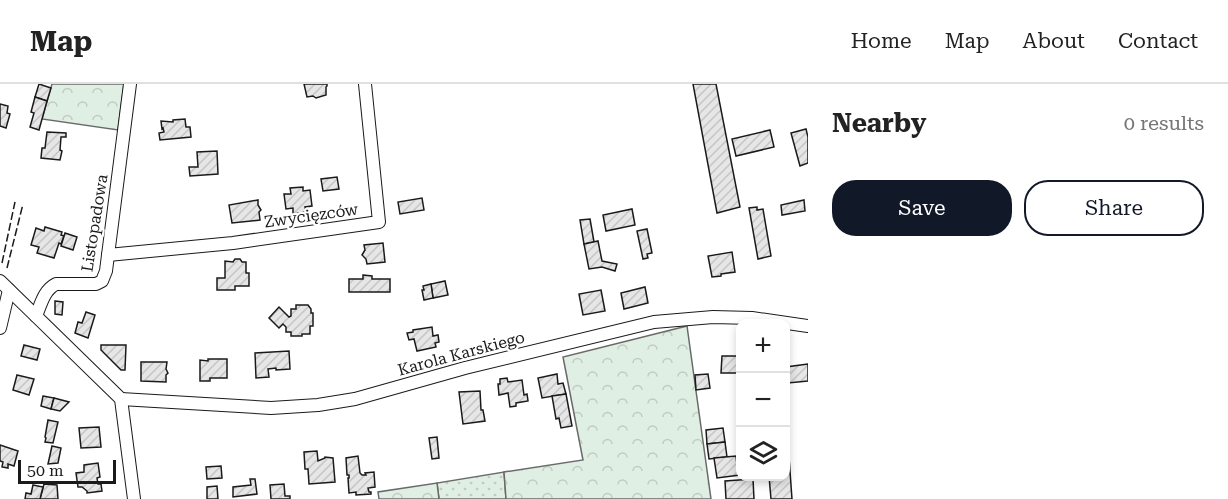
<!DOCTYPE html>
<meta charset="utf-8">
<style>
:root{--surface:#fff;--page:#f2f2f2;--text:#222;--muted:#767676;--line:#e0e0e0;--accent:#111827}
body{margin:0;font-family:"Roboto Serif",serif;background:var(--page);color:var(--text)}
.controls{position:absolute;right:18px;bottom:18px;display:grid;overflow:hidden;border-radius:12px;box-shadow:0 3px 9px #0003}
.controls button{width:54px;height:54px;display:grid;place-items:center;padding:0;border:0;border-bottom:2px solid var(--line);background:var(--surface);color:var(--text);font:30px sans-serif}
.scale{position:absolute;left:18px;bottom:15px;width:98px;box-sizing:border-box;padding-left:6px;border:3px solid #1a1a1a;border-top:0;font-size:16px;line-height:21px;white-space:nowrap;color:#1a1a1a;-webkit-text-stroke:4px #fff;paint-order:stroke}
.list{margin:0;padding:0;list-style:none}
h2{display:flex;justify-content:space-between;align-items:center;height:78px;margin:0;padding:0 24px;font-size:26px}
h2 small{font-size:20px;font-weight:400;color:var(--muted)}
.actions{display:flex;gap:12px;padding:18px 24px}
.actions a{flex:1;padding:14px 0;border:2px solid var(--accent);border-radius:24px;text-align:center;font-size:21px;color:var(--accent)}
.actions .main{background:var(--accent);color:#fff}
.icon{flex:none;width:33px;height:33px;fill:none;stroke:currentColor;stroke-width:2;stroke-linecap:round;stroke-linejoin:round}
.map{position:relative;flex:none;width:808px;height:415px;overflow:hidden}
header{display:flex;align-items:center;gap:36px;box-sizing:border-box;height:84px;padding:0 30px;background:var(--surface);border-bottom:2px solid var(--line)}
header strong{font-size:28px}
nav{display:flex;gap:33px;margin-inline-start:auto;font-size:21px}
main{display:flex}
aside{flex:1;background:var(--surface)}
.map>svg:first-child{display:block}
</style>
<header>
<strong>Map</strong>
<nav><a>Home</a><a>Map</a><a>About</a><a>Contact</a></nav>
</header>
<main>
<div class="map">
<svg width="808" height="415" viewBox="0 0 808 415">
<defs>
<pattern id="grass-dots" width="8" height="8" patternUnits="userSpaceOnUse" patternTransform="scale(1.5)"><rect width="8" height="8" fill="#e0efe3"/><path d="M2 2h.1M6 6h.1" fill="none" stroke="#c0ccc2" stroke-width="1.8" stroke-linecap="round"/></pattern>
<pattern id="forest-crowns" width="20" height="18" patternUnits="userSpaceOnUse" patternTransform="scale(1.5)"><rect width="20" height="18" fill="#e0efe3"/><path d="M2 6a3 3 0 1 1 6 0M12 15a3 3 0 1 1 6 0" fill="none" stroke="#c0ccc2"/></pattern>
<pattern id="building-hatch" width="6" height="6" patternUnits="userSpaceOnUse" patternTransform="scale(1.5)"><rect width="6" height="6" fill="#e6e6e6"/><path d="M-1 1l2-2M0 6l6-6M5 7l2-2" fill="none" stroke="#c5c5c5"/></pattern>
</defs>
<rect width="100%" height="100%" fill="#fff"/>
<!-- grass -->
<polygon fill="url(#grass-dots)" stroke="#6a6a6a" stroke-width="1.5" points="504,388 506,415 439,415 437,399"/>
<!-- forest -->
<g fill="url(#forest-crowns)" stroke="#6a6a6a" stroke-width="1.5">
<polygon points="52,0 124,0 118,46 42,35"/>
<polygon points="687,242 711,415 506,415 504,388 583,376 563,273"/>
<polygon points="437,399 439,415 379,415 378,408"/>
</g>
<!-- building -->
<g fill="url(#building-hatch)" stroke="#1a1a1a" stroke-width="1.5">
<polygon points="39,0 51,4 47,17 35,13"/>
<polygon points="304,0 327,0 327,2 326,3 326,11 316,14 313,12 307,13"/>
<polygon points="693,0 716,0 740,123 717,129"/>
<polygon points="35,13 47,17 39,46 30,43 34,29 31,28"/>
<polygon points="0,20 8,22 7,29 10,30 6,44 0,42"/>
<polygon points="185,35 186,43 190,43 191,53 160,56 159,49 164,48 163,44 162,45 161,37 173,38 173,36"/>
<polygon points="806,45 808,53 808,79 800,82 791,49"/>
<polygon points="770,46 774,63 736,72 732,55"/>
<polygon points="47,48 66,49 66,53 61,53 60,66 62,67 60,76 41,74 42,64 45,64"/>
<polygon points="217,67 218,90 190,92 189,83 198,83 197,68"/>
<polygon points="337,93 339,105 323,107 321,95"/>
<polygon points="303,103 303,107 310,106 312,122 305,123 306,128 293,130 293,124 286,125 284,110 291,110 290,104"/>
<polygon points="422,114 424,126 400,130 398,118"/>
<polygon points="258,116 258,121 261,126 259,128 260,136 232,139 229,121"/>
<polygon points="804,116 805,127 782,131 781,121"/>
<polygon points="757,123 757,126 763,125 771,172 758,175 749,124"/>
<polygon points="632,125 635,141 606,147 603,131"/>
<polygon points="590,135 594,158 584,160 580,136"/>
<polygon points="45,143 62,148 61,151 64,152 61,160 59,159 54,174 37,169 39,163 31,161 36,144 44,147"/>
<polygon points="647,145 652,169 647,170 648,174 643,175 637,147"/>
<polygon points="65,149 77,153 73,166 61,162"/>
<polygon points="598,157 602,177 617,180 615,187 602,183 589,185 584,160"/>
<polygon points="383,159 385,178 367,180 366,175 362,171 365,166 364,161"/>
<polygon points="732,168 735,188 721,190 721,192 712,193 708,172"/>
<polygon points="235,175 240,175 242,178 246,178 246,189 249,189 249,202 235,202 235,206 217,206 217,194 225,194 225,177 233,178"/>
<polygon points="363,191 372,192 372,195 390,195 390,208 349,208 349,195 363,195"/>
<polygon points="445,197 448,211 433,214 431,200"/>
<polygon points="431,200 433,214 424,216 422,206 424,206 423,202"/>
<polygon points="645,203 648,219 624,225 621,209"/>
<polygon points="601,206 605,227 583,231 579,210"/>
<polygon points="55,217 63,218 62,231 55,230"/>
<polygon points="296,221 308,221 311,225 311,229 313,229 313,242 310,242 310,250 302,250 302,252 291,252 291,248 286,248 286,243 283,240 279,244 269,234 279,223 289,233 291,232 291,225 296,225"/>
<polygon points="86,228 95,231 88,254 75,249 78,238 82,239"/>
<polygon points="432,243 433,252 438,251 439,258 435,259 436,263 417,267 414,255 409,256 407,249 413,248 413,246"/>
<polygon points="24,261 40,265 37,276 21,272"/>
<polygon points="101,261 126,261 125,286 121,286 101,266"/>
<polygon points="289,267 290,285 276,286 276,284 268,285 269,293 256,294 255,269"/>
<polygon points="738,270 740,270 740,289 721,289 722,272 738,272"/>
<polygon points="208,275 227,275 227,294 210,294 210,297 200,297 200,276 208,277"/>
<polygon points="141,278 167,278 166,285 168,289 166,291 166,298 141,297"/>
<polygon points="808,280 808,297 788,299 786,283"/>
<polygon points="557,290 558,300 563,299 566,310 542,314 538,294"/>
<polygon points="708,290 710,304 696,306 695,291"/>
<polygon points="17,291 34,295 29,311 13,306"/>
<polygon points="507,294 508,298 522,296 524,311 527,310 528,317 516,319 516,322 510,323 508,309 499,311 498,300 500,300 500,295"/>
<polygon points="480,307 481,326 483,326 485,337 463,340 459,308"/>
<polygon points="566,310 572,342 561,344 559,334 556,335 552,312"/>
<polygon points="43,312 54,314 51,325 41,322"/>
<polygon points="54,314 69,318 60,327 51,325"/>
<polygon points="48,336 58,338 53,359 45,358 46,354 45,353"/>
<polygon points="99,343 101,363 81,364 79,344"/>
<polygon points="723,344 725,358 707,360 706,346"/>
<polygon points="437,353 439,374 432,375 429,354"/>
<polygon points="725,358 727,373 709,375 707,360"/>
<polygon points="786,359 788,359 792,415 771,415 769,392 786,392"/>
<polygon points="0,361 18,367 14,382 8,380 8,384 2,383 3,378 0,377"/>
<polygon points="52,362 61,364 58,379 48,380"/>
<polygon points="317,367 318,377 325,374 325,373 333,374 335,398 309,400 308,385 305,385 304,368"/>
<polygon points="358,372 360,389 362,391 366,391 365,389 374,388 375,403 368,404 369,408 371,408 371,410 356,411 356,408 349,409 348,394 349,394 349,391 347,391 346,374"/>
<polygon points="736,372 737,381 740,381 740,391 717,394 714,374"/>
<polygon points="98,379 100,393 97,394 98,400 101,400 102,407 87,409 87,407 82,403 78,403 76,389 84,388 84,381"/>
<polygon points="221,382 222,394 207,395 206,383"/>
<polygon points="250,395 255,395 257,410 233,413 233,403 251,401"/>
<polygon points="753,395 754,415 726,415 725,397"/>
<polygon points="44,400 57,401 58,415 40,415"/>
<polygon points="284,400 285,412 290,412 290,415 271,415 270,401"/>
<polygon points="33,401 43,403 40,415 25,415 26,409 31,410"/>
<polygon points="217,402 218,415 207,415 207,403"/>
</g>
<g fill="none" stroke-linecap="round" stroke-linejoin="round">
<defs>
<g id="minor">
<polyline points="108,171 233,159 379,138 365,0"/>
<polyline points="0,197 121,315 134,415"/>
<path d="M36 232C41 220 44 206 56 200H96L102 197 106 187 108 171 130 0"/>
<polyline points="0,244 9,206"/>
<polyline points="121,315 271,324 318,321 355,315 465,284 654,238 713,233 752,234 808,242"/>
</g>
</defs>
<!-- minor casing -->
<use href="#minor" stroke="#1a1a1a" stroke-width="14"/>
<!-- minor -->
<use href="#minor" stroke="#fff" stroke-width="12"/>
<!-- fence -->
<g stroke="#1a1a1a" stroke-width="1.5" stroke-dasharray="8 3" stroke-linecap="butt">
<polyline points="2,179 15,118"/>
<polyline points="7,184 23,120"/>
</g>
</g>
<g text-anchor="middle" stroke-width="4.5" stroke-linejoin="round" paint-order="stroke">
<!-- street labels -->
<g font-size="16" fill="#1a1a1a" stroke="#fff">
<text transform="translate(311 131) rotate(-8)" y="6">Zwycięzców</text>
<text transform="translate(94 139) rotate(-81)" y="6">Listopadowa</text>
<text transform="translate(461 269) rotate(-15)" y="6">Karola Karskiego</text>
</g>
</g>
</svg>
<div class="controls">
<button>+</button>
<button>−</button>
<button><svg class="icon" aria-label="layers" viewBox="0 0 24 24"><path d="M12 4l9 5-9 5-9-5zM3 14l9 5 9-5"/></svg></button>
</div>
<div class="scale">50 m</div>
</div>
<aside>
<h2>Nearby<small>0 results</small></h2>
<ul class="list">
</ul>
<div class="actions"><a class="main">Save</a><a>Share</a></div>
</aside>
</main>
